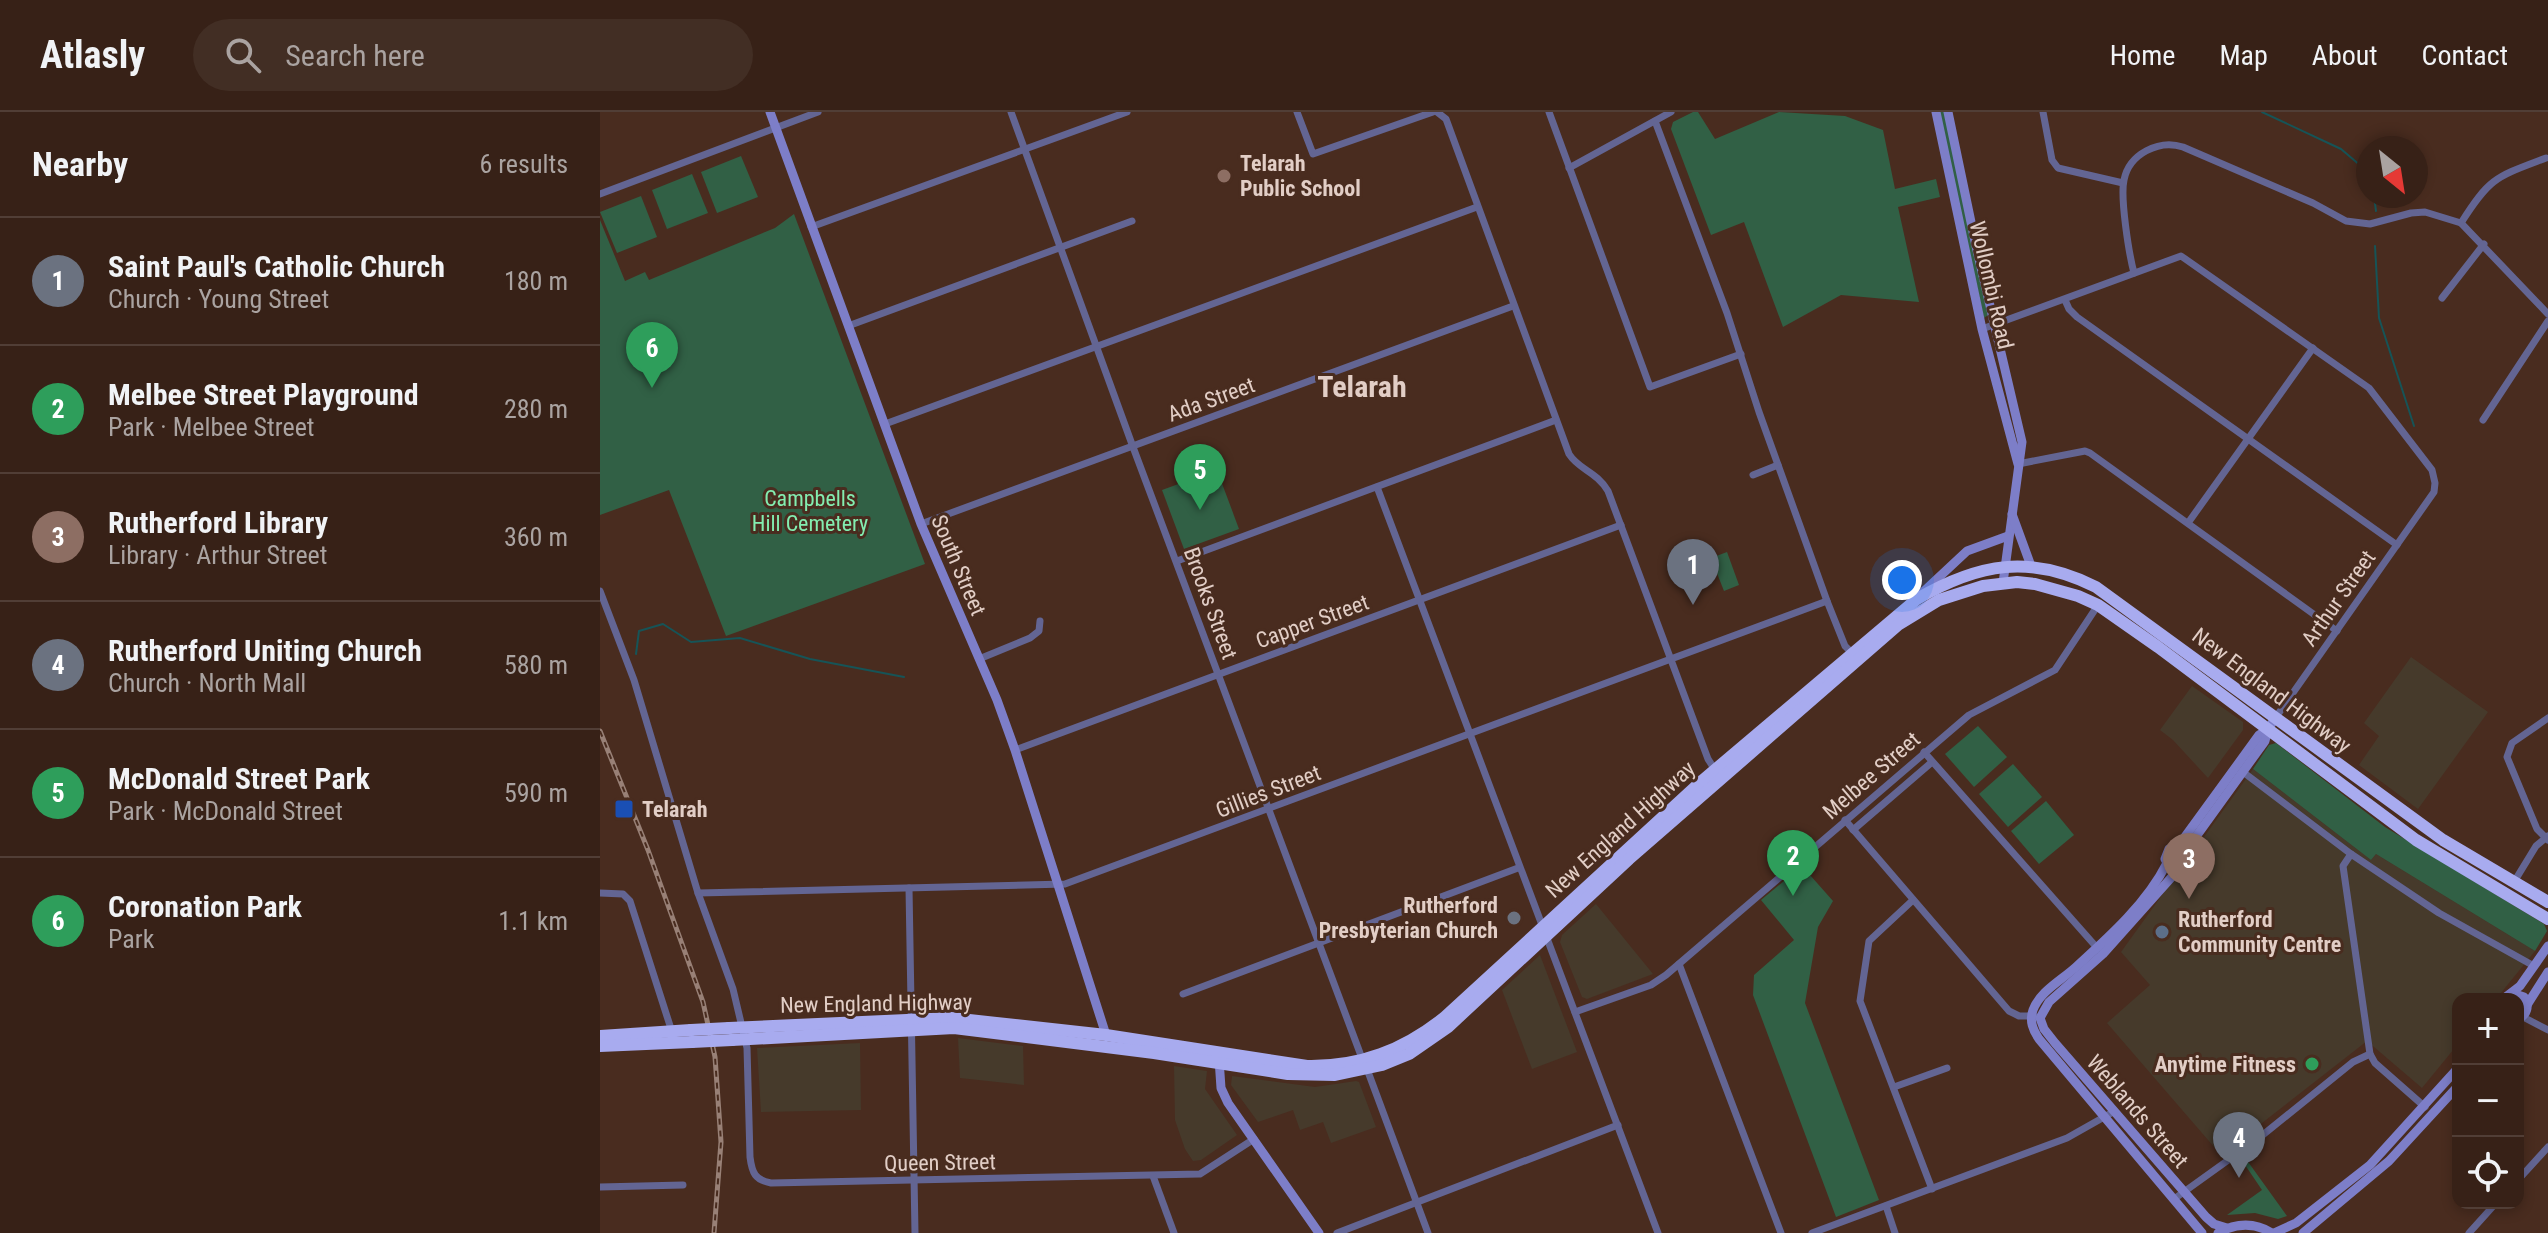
<!DOCTYPE html>
<meta charset="utf-8">
<style>
:root{--surface:#372117;--page:#422e24;--text:#f1f3f6;--muted:#aaa3a1;--line:#513e36;--accent:#1a73e8}
body{margin:0;font-family:"Roboto Condensed",sans-serif;background:var(--page);color:var(--text)}
.controls{position:absolute;right:24px;bottom:24px;display:grid;overflow:hidden;border-radius:16px;box-shadow:0 4px 12px #0003}
.controls button{width:72px;height:72px;display:grid;place-items:center;padding:0;border:0;border-bottom:2px solid var(--line);background:var(--surface);color:var(--text);font:40px sans-serif}
.compass{position:absolute;left:1756px;top:24px;width:72px;height:72px;border-radius:50%;background:var(--surface);box-shadow:0 4px 12px #0003;rotate:150deg}
.you{position:absolute;left:1302px;top:468px;width:28px;height:28px;margin:-20px;border:6px solid #fff;border-radius:50%;background:#1a73e8;box-shadow:0 0 0 12px #1a73e833}
.badge{display:grid;place-items:center;width:52px;height:52px;border-radius:50%;background:var(--accent);color:#fff;font-size:26px;font-weight:700}
.pin{position:absolute;translate:-50% -66px;filter:drop-shadow(0 2px 4px #0008)}
.pin::after{content:'';position:absolute;top:42px;width:28px;height:24px;background:inherit;clip-path:polygon(0 0,100% 0,50% 100%)}
.list{margin:0;padding:0;list-style:none}
h2{display:flex;justify-content:space-between;align-items:center;height:104px;margin:0;padding:0 32px;font-size:34px}
h2 small{font-size:26px;font-weight:400;color:var(--muted)}
.list li{display:grid;grid-template-columns:52px 1fr auto;gap:24px;align-items:center;box-sizing:border-box;height:128px;padding:0 32px;border-top:2px solid var(--line)}
.list b{display:block;font-size:30px;white-space:nowrap}
.list p{margin:0;font-size:26px;white-space:nowrap;color:var(--muted)}
.list em{font-size:26px;font-style:normal;color:var(--muted)}
.icon{flex:none;width:44px;height:44px;fill:none;stroke:currentColor;stroke-width:2;stroke-linecap:round;stroke-linejoin:round}
.map{position:relative;flex:none;width:1948px;height:1121px;overflow:hidden}
header{display:flex;align-items:center;gap:48px;box-sizing:border-box;height:112px;padding:0 40px;background:var(--surface);border-bottom:2px solid var(--line)}
header strong{font-size:38px}
nav{display:flex;gap:44px;margin-inline-start:auto;font-size:28px}
.search{width:560px;height:72px;background:var(--page);display:flex;align-items:center;gap:20px;box-sizing:border-box;padding:0 28px;border-radius:44px;color:var(--muted);font-size:30px}
main{display:flex}
aside{flex:1;background:var(--surface)}
.map>svg:first-child{display:block}
</style>
<header>
<strong>Atlasly</strong>
<div class="search"><svg class="icon" aria-label="search" viewBox="0 0 24 24"><circle cx="10" cy="10" r="6"/><path d="M15 15l6 6"/></svg>Search here</div>
<nav><a>Home</a><a>Map</a><a>About</a><a>Contact</a></nav>
</header>
<main>
<aside>
<h2>Nearby<small>6 results</small></h2>
<ul class="list">
<li><span class="badge" style="background:#6b7280">1</span><div><b>Saint Paul's Catholic Church</b><p>Church · Young Street</p></div><em>180 m</em></li>
<li><span class="badge" style="background:#2e9e5b">2</span><div><b>Melbee Street Playground</b><p>Park · Melbee Street</p></div><em>280 m</em></li>
<li><span class="badge" style="background:#8d6e63">3</span><div><b>Rutherford Library</b><p>Library · Arthur Street</p></div><em>360 m</em></li>
<li><span class="badge" style="background:#6b7280">4</span><div><b>Rutherford Uniting Church</b><p>Church · North Mall</p></div><em>580 m</em></li>
<li><span class="badge" style="background:#2e9e5b">5</span><div><b>McDonald Street Park</b><p>Park · McDonald Street</p></div><em>590 m</em></li>
<li><span class="badge" style="background:#2e9e5b">6</span><div><b>Coronation Park</b><p>Park</p></div><em>1.1 km</em></li>
</ul>
</aside>
<div class="map">
<svg width="1948" height="1121" viewBox="0 0 1948 1121">
<rect width="100%" height="100%" fill="#492c1f"/>
<!-- commercial -->
<g fill="#463a2b">
<polygon points="1811,545 1888,600 1818,697 1759,653 1779,624 1764,611"/>
<polygon points="1592,574 1643,610 1643,618 1608,666 1573,628 1560,618"/>
<polygon points="1653,657 1771,748 1776,742 1935,839 1896,887 1858,887 1858,932 1822,976 1767,929 1621,1043 1507,911 1550,873 1521,840"/>
<polygon points="996,792 1053,862 987,887 982,885 960,830 962,823"/>
<polygon points="940,843 977,940 932,957 902,878"/>
<polygon points="358,926 423,934 424,973 360,966"/>
<polygon points="260,931 261,998 161,1000 157,936"/>
<polygon points="574,954 607,959 605,977 637,1023 601,1048 593,1049 585,1037 575,1008"/>
<polygon points="632,964 715,975 756,969 759,970 776,1015 731,1031 723,1010 700,1018 693,998 658,1010 631,973"/>
</g>
<!-- green -->
<g fill="#316045">
<polygon points="1093,0 1098,0 1115,27 1179,0 1245,4 1283,18 1295,77 1336,67 1340,85 1298,95 1319,190 1241,183 1183,215 1144,110 1111,123 1071,17 1073,10"/>
<polygon points="1339,0 1346,0 1388,203 1384,206"/>
<polygon points="141,44 158,85 117,101 101,60"/>
<polygon points="92,62 108,101 67,117 52,78"/>
<polygon points="41,84 57,125 17,141 0,100"/>
<polygon points="194,102 325,452 126,524 69,378 0,403 0,108 25,169 45,160 49,168 175,116"/>
<polygon points="617,358 639,417 584,437 562,378"/>
<polygon points="1127,440 1139,473 1124,479 1111,446"/>
<polygon points="1378,614 1407,645 1374,675 1345,642"/>
<polygon points="1676,631 1785,715 1944,812 1947,819 1935,839 1776,742 1771,748 1653,657 1669,633"/>
<polygon points="1413,652 1442,685 1408,715 1379,682"/>
<polygon points="1446,689 1474,723 1439,752 1411,719"/>
<polygon points="1202,754 1233,789 1218,815 1205,891 1279,1088 1236,1105 1153,883 1154,863 1194,828 1161,788"/>
<polygon points="1646,1047 1687,1104 1678,1107 1655,1101 1627,1103 1662,1078 1643,1050"/>
</g>
<g fill="none" stroke-linecap="round" stroke-linejoin="round">
<!-- stream -->
<g stroke="#165457" stroke-width="2">
<polyline points="1662,0 1741,37 1768,60"/>
<polyline points="1774,84 1776,99"/>
<polyline points="1775,134 1779,206 1814,314"/>
<polyline points="36,542 39,519 63,512 91,530 140,526 210,547 304,565"/>
</g>
<!-- street -->
<g stroke="#636593" stroke-width="7">
<polyline points="411,0 533,335 763,949"/>
<polyline points="697,0 713,42 833,0"/>
<path d="M837 0 846 7 969 342C979 358 996 359 1008 379L1108 647 1115 658"/>
<polyline points="949,0 1050,275 1141,242"/>
<polyline points="1443,0 1452,48 1458,56 1523,71"/>
<polyline points="1055,9 1127,201 1159,300 1227,489 1245,534 1252,541"/>
<polyline points="969,56 1071,0"/>
<polyline points="0,82 218,0"/>
<path d="M1861 111C1890 65 1896 65 1946 46"/>
<polyline points="211,115 527,0"/>
<path d="M1534 161C1529 142 1520 86 1524 68 1529 42 1559 27 1583 35L1713 91 1746 109 1770 112 1811 101 1825 100 1861 111 1948 202"/>
<polyline points="1842,186 1884,132"/>
<polyline points="1465,188 1469,197 1477,205 1797,433"/>
<polyline points="248,214 532,109"/>
<polyline points="1382,217 1581,144 1769,276 1832,358 1835,371 1834,380 1676,605"/>
<polyline points="1883,308 1948,209"/>
<polyline points="285,312 877,95"/>
<polyline points="1418,352 1485,339 1490,341 1737,519"/>
<polyline points="1153,363 1178,353"/>
<polyline points="777,375 1058,1121"/>
<polyline points="1588,411 1713,236"/>
<polyline points="321,412 913,194"/>
<polyline points="577,449 956,308"/>
<path d="M0 479 34 568 98 781 133 877 147 936 150 1045C152 1061 155 1068 171 1071L600 1062 654 1027"/>
<polyline points="379,547 430,526 439,519 440,509"/>
<polyline points="1948,606 1912,631 1907,645 1937,717 1948,728"/>
<polyline points="415,638 1021,413"/>
<polyline points="1324,640 1499,838"/>
<polyline points="1643,660 1751,742 1839,801 1934,854"/>
<polyline points="1245,708 1409,899 1419,904 1434,904"/>
<polyline points="1253,718 1332,650"/>
<polyline points="1751,742 1743,754 1770,942 1775,951 1825,995"/>
<polyline points="1914,770 1936,734 1948,724"/>
<polyline points="309,776 315,1121"/>
<polyline points="0,781 23,782 30,789 73,923"/>
<polyline points="98,781 465,772 1227,489"/>
<polyline points="1313,788 1269,829 1260,889 1332,1077"/>
<polyline points="1079,852 1181,1121"/>
<polyline points="583,882 918,756"/>
<polyline points="975,900 1051,873 1066,863 1369,603 1455,558 1498,493"/>
<polyline points="1923,905 1948,918"/>
<polyline points="767,957 828,1121"/>
<polyline points="1294,975 1347,956"/>
<polyline points="553,1064 574,1121"/>
<polyline points="1918,1068 1948,1035"/>
<polyline points="0,1075 83,1073"/>
<polyline points="1574,1087 1659,1026 1753,950 1770,942"/>
<polyline points="1286,1094 1295,1121"/>
<polyline points="737,1121 1018,1013"/>
<polyline points="1212,1121 1467,1026 1513,1000"/>
<polyline points="1869,1121 1896,1091"/>
</g>
<!-- secondary -->
<g stroke="#7d7ec8" stroke-width="9">
<polyline points="170,0 321,412 397,588 415,638 506,923"/>
<polyline points="1336,0 1382,217 1418,352"/>
<polyline points="1348,0 1376,134 1422,330 1403,471"/>
<polyline points="1412,402 1431,454"/>
<polyline points="1322,481 1367,439 1408,424"/>
<polyline points="1579,733 1659,623 1668,617"/>
<polyline points="1587,737 1665,629 1668,617 1676,605"/>
<path d="M1567 751C1547 791 1509 825 1477 854 1462 868 1440 879 1433 898 1429 909 1433 918 1439 927L1602 1121"/>
<path d="M1578 758 1569 755 1565 747 1569 737 1579 733 1590 741C1592 750 1588 757 1578 758L1503 842 1449 890 1440 906 1444 917 1455 931 1606 1105 1614 1112 1627 1116"/>
<path d="M1912 881 1924 885C1930 894 1927 903 1918 907"/>
<polyline points="1903,887 1920,874 1948,834"/>
<polyline points="1927,893 1948,860"/>
<polyline points="619,947 621,976 628,991 719,1121"/>
<path d="M1618 1121C1636 1111 1654 1110 1672 1121"/>
<polyline points="1674,1121 1696,1111 1770,1053 1858,956"/>
<polyline points="1703,1121 1789,1049 1858,974"/>
</g>
<!-- highway -->
<g stroke="#a8abef" stroke-width="12">
<path d="M129 916 351 906 506 923 707 954C760 955 804 938 845 905L1103 668 1317 487C1379 451 1430 442 1496 475L1843 728 1948 790"/>
<polyline points="0,924 91,918"/>
<polyline points="132,928 354,916 554,941 688,962 735,963 782,953 809,942 848,915 1029,747 1298,513 1339,488 1383,474 1417,470 1435,472 1478,484 1498,493 1558,535 1816,728 1948,807"/>
<polyline points="0,934 92,930"/>
</g>
<defs>
<polyline id="rail" points="0,619 48,738 103,890 115,945 121,1030 114,1121"/>
</defs>
<!-- rail casing -->
<use href="#rail" stroke="#988076" stroke-width="5"/>
<!-- rail -->
<use href="#rail" stroke="#492c1f" stroke-width="2" stroke-dasharray="6" stroke-linecap="butt"/>
<!-- highway-bridge -->
<g stroke="#a8abef" stroke-width="12">
<polyline points="91,918 129,916"/>
<polyline points="92,930 132,928"/>
</g>
</g>
<!-- markers -->
<circle fill="#8d6e63" stroke="#492c1f" stroke-width="3" cx="624" cy="64" r="8"/>
<rect fill="#1a4fb4" stroke="#492c1f" stroke-width="3" x="14" y="687" width="20" height="20" rx="4"/>
<circle fill="#6b7280" stroke="#492c1f" stroke-width="3" cx="914" cy="806" r="8"/>
<circle fill="#5c6f8a" stroke="#492c1f" stroke-width="3" cx="1562" cy="820" r="8"/>
<circle fill="#2e9e5b" stroke="#492c1f" stroke-width="3" cx="1712" cy="952" r="8"/>
<g text-anchor="middle" stroke-width="6" stroke-linejoin="round" paint-order="stroke">
<!-- poi labels -->
<g font-size="22" font-weight="bold" fill="#e2cec6" stroke="#492c1f" text-anchor="start">
<text x="640" y="59">Telarah<tspan x="640" dy="25">Public School</tspan></text>
<text x="42" y="705">Telarah</text>
<text x="898" y="801" text-anchor="end">Rutherford<tspan x="898" dy="25">Presbyterian Church</tspan></text>
<text x="1578" y="815">Rutherford<tspan x="1578" dy="25">Community Centre</tspan></text>
<text x="1696" y="960" text-anchor="end">Anytime Fitness</text>
</g>
<!-- street labels -->
<g font-size="22" fill="#e2cec6" stroke="#492c1f">
<text transform="translate(1392 173) rotate(77)" y="8">Wollombi Road</text>
<text transform="translate(611 287) rotate(-20)" y="8">Ada Street</text>
<text transform="translate(359 453) rotate(67)" y="8">South Street</text>
<text transform="translate(1738 486) rotate(-55)" y="8">Arthur Street</text>
<text transform="translate(611 491) rotate(70)" y="8">Brooks Street</text>
<text transform="translate(712 509) rotate(-20)" y="8">Capper Street</text>
<text transform="translate(1672 578) rotate(37)" y="8">New England Highway</text>
<text transform="translate(1271 663) rotate(-41)" y="8">Melbee Street</text>
<text transform="translate(668 679) rotate(-21)" y="8">Gillies Street</text>
<text transform="translate(1020 717) rotate(-42)" y="8">New England Highway</text>
<text transform="translate(276 891) rotate(-1)" y="8">New England Highway</text>
<text transform="translate(1538 999) rotate(49)" y="8">Weblands Street</text>
<text transform="translate(340 1050) rotate(-1)" y="8">Queen Street</text>
</g>
<!-- park labels -->
<g font-size="22" fill="#83edb0" stroke="#492c1f">
<text x="210" y="394">Campbells<tspan x="210" dy="25">Hill Cemetery</tspan></text>
</g>
<!-- district labels -->
<g font-size="30" font-weight="bold" fill="#e2cec6" stroke="#492c1f">
<text x="762" y="285">Telarah</text>
</g>
</g>
</svg>
<div class="controls">
<button>+</button>
<button>−</button>
<button><svg class="icon" aria-label="locate" viewBox="0 0 24 24"><circle cx="12" cy="12" r="6"/><path d="M12 2v4M12 18v4M2 12h4M18 12h4"/></svg></button>
</div>
<svg class="compass" viewBox="-18 -18 36 36"><path d="M0-13l5 13h-10z" fill="#e53935"/><path d="M0 13l5-13h-10z" fill="#aaa3a1"/></svg>
<div class="you"></div>
<div class="pin badge" style="left:1093px;top:493px;background:#6b7280">1</div>
<div class="pin badge" style="left:1193px;top:784px;background:#2e9e5b">2</div>
<div class="pin badge" style="left:1589px;top:787px;background:#8d6e63">3</div>
<div class="pin badge" style="left:1639px;top:1066px;background:#6b7280">4</div>
<div class="pin badge" style="left:600px;top:398px;background:#2e9e5b">5</div>
<div class="pin badge" style="left:52px;top:276px;background:#2e9e5b">6</div>
</div>
</main>
